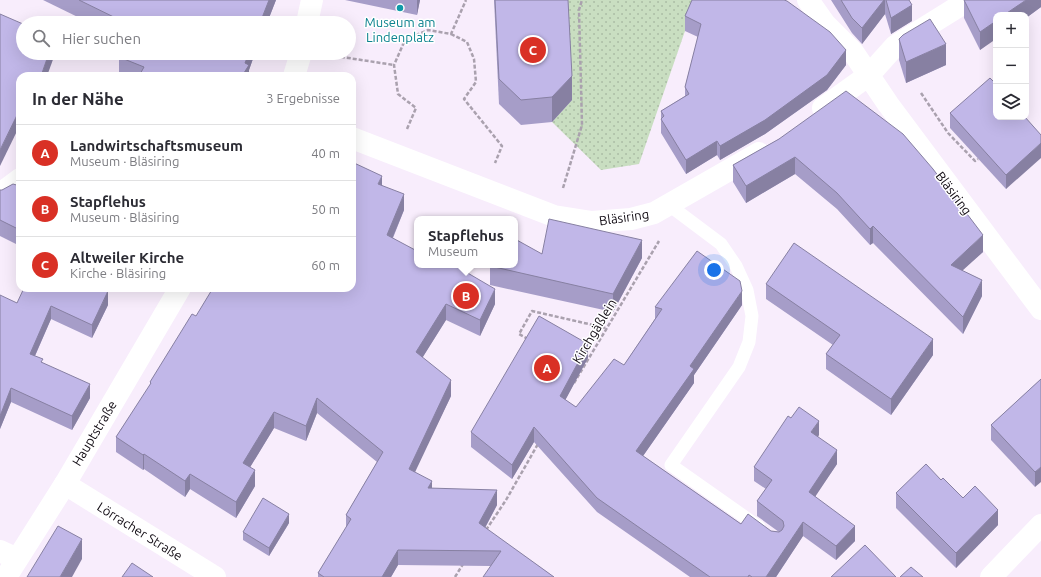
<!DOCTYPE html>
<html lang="de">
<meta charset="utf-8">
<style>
:root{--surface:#fff;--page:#f7f7f7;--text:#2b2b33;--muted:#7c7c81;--line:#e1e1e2;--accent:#d93025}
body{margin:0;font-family:Ubuntu,sans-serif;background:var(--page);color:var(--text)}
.controls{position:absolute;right:12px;top:12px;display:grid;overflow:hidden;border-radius:8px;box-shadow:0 4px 16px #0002}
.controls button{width:36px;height:36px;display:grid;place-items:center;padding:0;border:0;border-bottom:1px solid var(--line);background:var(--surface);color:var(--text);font:20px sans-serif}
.you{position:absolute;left:714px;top:270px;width:14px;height:14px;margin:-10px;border:3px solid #fff;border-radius:50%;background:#1a73e8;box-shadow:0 0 0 6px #1a73e833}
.badge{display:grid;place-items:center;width:26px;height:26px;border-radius:50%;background:var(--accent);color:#fff;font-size:13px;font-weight:700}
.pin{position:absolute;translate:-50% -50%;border:2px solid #fff;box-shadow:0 1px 4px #0006}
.popup{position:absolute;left:414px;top:216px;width:104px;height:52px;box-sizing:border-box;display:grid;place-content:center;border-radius:8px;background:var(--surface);filter:drop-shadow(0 1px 3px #0005);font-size:13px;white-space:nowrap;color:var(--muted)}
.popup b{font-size:15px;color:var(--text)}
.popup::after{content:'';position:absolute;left:50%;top:100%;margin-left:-8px;border:8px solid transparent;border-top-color:var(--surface)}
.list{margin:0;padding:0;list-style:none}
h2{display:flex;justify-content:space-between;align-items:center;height:52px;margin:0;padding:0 16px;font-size:17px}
h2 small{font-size:13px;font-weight:400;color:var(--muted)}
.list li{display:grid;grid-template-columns:26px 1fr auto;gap:12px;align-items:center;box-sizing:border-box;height:56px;padding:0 16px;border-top:1px solid var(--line)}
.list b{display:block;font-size:15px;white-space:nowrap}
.list p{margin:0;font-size:13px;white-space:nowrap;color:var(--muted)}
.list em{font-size:13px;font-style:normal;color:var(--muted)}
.icon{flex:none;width:22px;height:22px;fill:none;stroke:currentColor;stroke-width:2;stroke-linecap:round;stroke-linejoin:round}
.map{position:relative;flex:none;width:1041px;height:577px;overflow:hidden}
.search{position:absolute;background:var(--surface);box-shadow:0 4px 16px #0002;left:16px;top:16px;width:340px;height:44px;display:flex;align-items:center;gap:10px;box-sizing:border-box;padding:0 14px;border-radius:22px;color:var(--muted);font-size:15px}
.panel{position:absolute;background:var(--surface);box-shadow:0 4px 16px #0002;left:16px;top:72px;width:340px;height:220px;border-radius:12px}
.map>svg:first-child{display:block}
</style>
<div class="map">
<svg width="1041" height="577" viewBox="0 0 1041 577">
<defs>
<pattern id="grass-dots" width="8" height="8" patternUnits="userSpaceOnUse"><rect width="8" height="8" fill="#c9dec1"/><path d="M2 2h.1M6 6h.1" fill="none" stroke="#abbda5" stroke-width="1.8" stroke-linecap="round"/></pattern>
</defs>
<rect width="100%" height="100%" fill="#f8edfc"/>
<!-- grass -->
<polygon fill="url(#grass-dots)" points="567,0 698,0 685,31 639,164 601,170 552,122 572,100"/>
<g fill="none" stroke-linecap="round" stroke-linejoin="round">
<!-- path -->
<g stroke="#aaa1ae" stroke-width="2.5" stroke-dasharray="4 2" stroke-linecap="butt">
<polyline points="451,34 467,42 474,59 476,82 464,99 502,146 495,163"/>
<polyline points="329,55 394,65"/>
<polyline points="921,93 948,133 975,161 978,159"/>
<polyline points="407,129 416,108 398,94 394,65 405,40 428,30 451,34 466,0"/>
<polyline points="563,188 582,125 579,10 582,0"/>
<polyline points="528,339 519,334 532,311 606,328"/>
<polyline points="574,383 659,241"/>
<polyline points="486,530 506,500 538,444"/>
<polyline points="455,577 463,564"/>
</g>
<!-- service -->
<polyline stroke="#fff" stroke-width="13" points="669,205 721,244 736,266 747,290 752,316 749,342 739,367 671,465 759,527"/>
<!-- minor -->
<g stroke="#fff" stroke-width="22">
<polyline points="808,0 825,24 853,52 888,104 1041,309"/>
<polyline points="823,108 869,75 895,46 969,0"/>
<polyline points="352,138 554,216 592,222 631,219 654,213 759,153"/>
<polyline points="0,194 20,179"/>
<polyline points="65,484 215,577"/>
<polyline points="0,551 17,559"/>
<polyline points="991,577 1041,525"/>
</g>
<!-- tertiary -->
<g stroke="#fff" stroke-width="22">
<polyline points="307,23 312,0"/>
<polyline points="294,76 301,53"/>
<polyline points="6,577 65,484 180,288"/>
</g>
</g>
<!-- wall -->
<g fill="#a69dc8">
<polygon points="43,0 276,0 267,23 90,23"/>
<polygon points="345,0 420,0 417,15"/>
<polygon points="494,0 568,0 572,100 552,122 521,125 499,104"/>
<polygon points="831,0 909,0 912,21 891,34 885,14 862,44 852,33"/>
<polygon points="964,0 1041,7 1026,18 1026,15 980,50 964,18"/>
<polygon points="685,16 846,65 827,90 765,134 720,160 717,155 686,174 661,133 661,111 685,96 685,87 698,37 685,31"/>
<polygon points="899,39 946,65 906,83 899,60"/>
<polygon points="121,53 255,53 249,70 249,76 124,76 119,74 119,57"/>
<polygon points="950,113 1041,135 1006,189 950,128"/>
<polygon points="779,139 983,252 962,270 982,296 963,334 873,243 870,245 837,209 795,174 746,203 733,182 733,165"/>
<polygon points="382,185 404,210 393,238 495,304 480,336 446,320 422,358 451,396 414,472 432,488 497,505 485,528 554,577 490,566 398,565 391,577 318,577 318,573 346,529 346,515 377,462 317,413 306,441 274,428 250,467 255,486 236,518 190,489 185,497 144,469 143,470 116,452 116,437 150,386 150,382 196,316 352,288"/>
<polygon points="20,186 20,246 0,236 0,190 2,190"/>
<polygon points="542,254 642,258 613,312 490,285 490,266"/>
<polygon points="766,284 933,355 891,415 826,369 826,354 833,345 766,299"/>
<polygon points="17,303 108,305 92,338 51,319 35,356 43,363 90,398 72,430 11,402 0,429"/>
<polygon points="742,305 694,375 694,383 643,456 741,524 771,531 779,532 757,516 757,501 766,489 754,481 754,467 819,435 818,437 837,464 815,496 855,541 836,560 803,536 776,577 690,577 597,512 534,442 512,479 471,447 471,432 588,358 565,400 576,407 624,365 655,319 655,307"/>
<polygon points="1041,379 1035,487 991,440 991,425"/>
<polygon points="941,480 998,525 956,568 896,508 896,493"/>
<polygon points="289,523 269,556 243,540 243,532"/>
</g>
<!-- shaded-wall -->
<g fill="#8780a2">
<polygon points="269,0 276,0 267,23 260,23"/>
<polygon points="417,0 420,0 417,15"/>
<polygon points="884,0 885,0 885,14 862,44 862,28"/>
<polygon points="1026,0 1041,0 1041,7 1026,18 1026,15 1004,15"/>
<polygon points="912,5 912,21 891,34 891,18"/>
<polygon points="996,21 996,39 980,50 980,32"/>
<polygon points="946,44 946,65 906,83 906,62"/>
<polygon points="846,50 846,65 827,90 765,134 720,160 720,146"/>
<polygon points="49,53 55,53 55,54 47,76 41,76"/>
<polygon points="249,53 255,53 249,70 249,76 242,76 245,63"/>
<polygon points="572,76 572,100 552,122 552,97"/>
<polygon points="20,109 20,125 0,166 0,150"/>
<polygon points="717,141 717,155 686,174 686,160"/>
<polygon points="1041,143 1041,158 1006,189 1006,175"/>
<polygon points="795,157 795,174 746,203 746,186"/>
<polygon points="382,176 382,191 378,184"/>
<polygon points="404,194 404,210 387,251 387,235"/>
<polygon points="873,226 873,243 870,245 870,229"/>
<polygon points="983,235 983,252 951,281 951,265"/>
<polygon points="642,240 642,258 613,312 613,294"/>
<polygon points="982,280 982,296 963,334 963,317"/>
<polygon points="495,289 495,304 480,336 480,320"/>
<polygon points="108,291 108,305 92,338 92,325"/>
<polygon points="742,291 742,305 694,375 694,383 636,466 636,451 690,366"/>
<polygon points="446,304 446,320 416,368 416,352"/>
<polygon points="51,306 51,319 30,367 30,354"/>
<polygon points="933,339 933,355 891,415 891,399"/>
<polygon points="588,344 588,358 560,410 560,396"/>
<polygon points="451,380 451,396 409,485 409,469"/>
<polygon points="90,384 90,398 72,430 72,416"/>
<polygon points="11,388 11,402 0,429 0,416"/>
<polygon points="317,398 317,413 306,441 306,426"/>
<polygon points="274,412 274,428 243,479 243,463"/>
<polygon points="819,421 819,435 811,446 811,432"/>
<polygon points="534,427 534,442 512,479 512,465"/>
<polygon points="837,450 837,464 809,506 809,492"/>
<polygon points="144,454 144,469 143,470 143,455"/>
<polygon points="1041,467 1041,482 1035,487 1035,472"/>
<polygon points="255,470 255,486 236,518 236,502"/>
<polygon points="190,474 190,489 185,497 185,481"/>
<polygon points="432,481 432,497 428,488"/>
<polygon points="497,490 497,505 479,539 479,523"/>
<polygon points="998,510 998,525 956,568 956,553"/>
<polygon points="289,514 289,523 269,556 269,548"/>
<polygon points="803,522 803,536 776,577 766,577"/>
<polygon points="855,526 855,541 836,560 836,546"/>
<polygon points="82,539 82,559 72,577 60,577"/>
<polygon points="398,550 398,565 391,577 382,577"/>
</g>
<!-- building -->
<g fill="#c1b7e8" stroke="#8780a2">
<polygon points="79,0 269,0 260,23 126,23"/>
<polygon points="495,0 568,0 572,76 552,97 521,100 499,79"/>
<polygon points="692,0 784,0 787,1 830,32 846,50 827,75 765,120 720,146 717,141 686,160 661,119 664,116 661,111 689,94 685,87 701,24 685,16"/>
<polygon points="841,0 884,0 862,28 852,18"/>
<polygon points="886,0 909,0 912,5 891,18"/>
<polygon points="964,0 1026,0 1004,15 996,15 996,21 980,32"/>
<polygon points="0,14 23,24 23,53 49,53 41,76 20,76 20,109 0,150"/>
<polygon points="930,19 946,44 906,62 899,39 903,35"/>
<polygon points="121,53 249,53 245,63 249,65 242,76 139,76 144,67 119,57"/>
<polygon points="990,78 996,84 996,117 1025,117 1041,135 1041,143 1006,175 950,113"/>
<polygon points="846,91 903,134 933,169 983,235 951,265 982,280 963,317 873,226 870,229 837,193 795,157 746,186 733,165 779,139"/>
<polygon points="352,162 382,176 378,184 404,194 387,235 417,251 417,265 445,265 446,266 447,265 454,265 495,289 480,320 446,304 416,352 451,380 409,469 432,481 428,488 497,490 479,523 554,577 483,577 501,551 398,550 382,577 324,577 318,573 351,519 346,515 383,452 317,398 306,426 274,412 243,463 255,470 236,502 190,474 185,481 144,454 143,455 116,437 151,383 150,382 192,314 196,316 213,288 352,288"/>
<polygon points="13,184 20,186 20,230 0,220 0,190 2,190"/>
<polygon points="549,219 642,240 613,294 490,266 490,265 515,265 515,239 542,254"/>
<polygon points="794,243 933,339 891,399 826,354 840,335 766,284"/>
<polygon points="697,251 740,281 742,291 690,366 694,369 636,451 741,524 748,514 771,531 779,532 782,530 784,526 783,521 757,501 772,480 754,467 788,416 791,418 799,407 819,421 811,432 837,450 809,492 855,526 836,546 803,522 766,577 752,577 749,575 748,577 710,577 597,498 534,427 512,465 471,432 539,316 588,344 560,396 576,407 614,359 624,365 662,309 655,307"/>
<polygon points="24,288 101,288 108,291 92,325 51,306 30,354 43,359 41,362 90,384 72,416 11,388 0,416 0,295 17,303"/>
<polygon points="1041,379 1041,467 1035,472 991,425"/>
<polygon points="926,464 941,480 943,478 963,498 975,486 998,510 956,553 896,493"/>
<polygon points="263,498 289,514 269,548 243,532"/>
<polygon points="58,526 82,539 60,577 27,577"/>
<polygon points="865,545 896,577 831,577"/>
<polygon points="132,563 153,577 122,577"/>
<polygon points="911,567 923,577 900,577"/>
</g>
<!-- markers -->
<circle fill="#0f9aa8" stroke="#fff" stroke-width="1.5" cx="400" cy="8" r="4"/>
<g text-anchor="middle" stroke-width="3" stroke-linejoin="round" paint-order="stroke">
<!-- culture labels -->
<g font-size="13" fill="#0d838f" stroke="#fff">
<text x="400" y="27">Museum am<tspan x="400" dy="15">Lindenplatz</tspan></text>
</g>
<!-- street labels -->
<g font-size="13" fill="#0f0911" stroke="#fff">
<text transform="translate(954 193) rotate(53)" y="5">Bläsiring</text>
<text transform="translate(624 217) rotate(-8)" y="5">Bläsiring</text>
<text transform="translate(594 331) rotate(-59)" y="5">Kirchgäßlein</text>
<text transform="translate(94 433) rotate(-59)" y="5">Hauptstraße</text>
<text transform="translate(140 531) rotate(32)" y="5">Lörracher Straße</text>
</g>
</g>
</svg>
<div class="controls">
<button>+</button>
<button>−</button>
<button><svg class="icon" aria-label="layers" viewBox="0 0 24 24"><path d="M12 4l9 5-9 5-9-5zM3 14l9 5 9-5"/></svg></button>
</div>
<div class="you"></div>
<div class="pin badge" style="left:547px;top:368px">A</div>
<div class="pin badge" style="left:466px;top:296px">B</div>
<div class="popup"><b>Stapflehus</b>Museum</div>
<div class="pin badge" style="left:533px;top:50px">C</div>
<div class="search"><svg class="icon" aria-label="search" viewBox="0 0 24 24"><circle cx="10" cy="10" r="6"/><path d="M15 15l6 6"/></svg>Hier suchen</div>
<section class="panel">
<h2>In der Nähe<small>3 Ergebnisse</small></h2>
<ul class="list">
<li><span class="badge">A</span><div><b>Landwirtschaftsmuseum</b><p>Museum · Bläsiring</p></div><em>40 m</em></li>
<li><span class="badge">B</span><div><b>Stapflehus</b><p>Museum · Bläsiring</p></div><em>50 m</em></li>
<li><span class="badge">C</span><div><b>Altweiler Kirche</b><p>Kirche · Bläsiring</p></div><em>60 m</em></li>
</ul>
</section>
</div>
